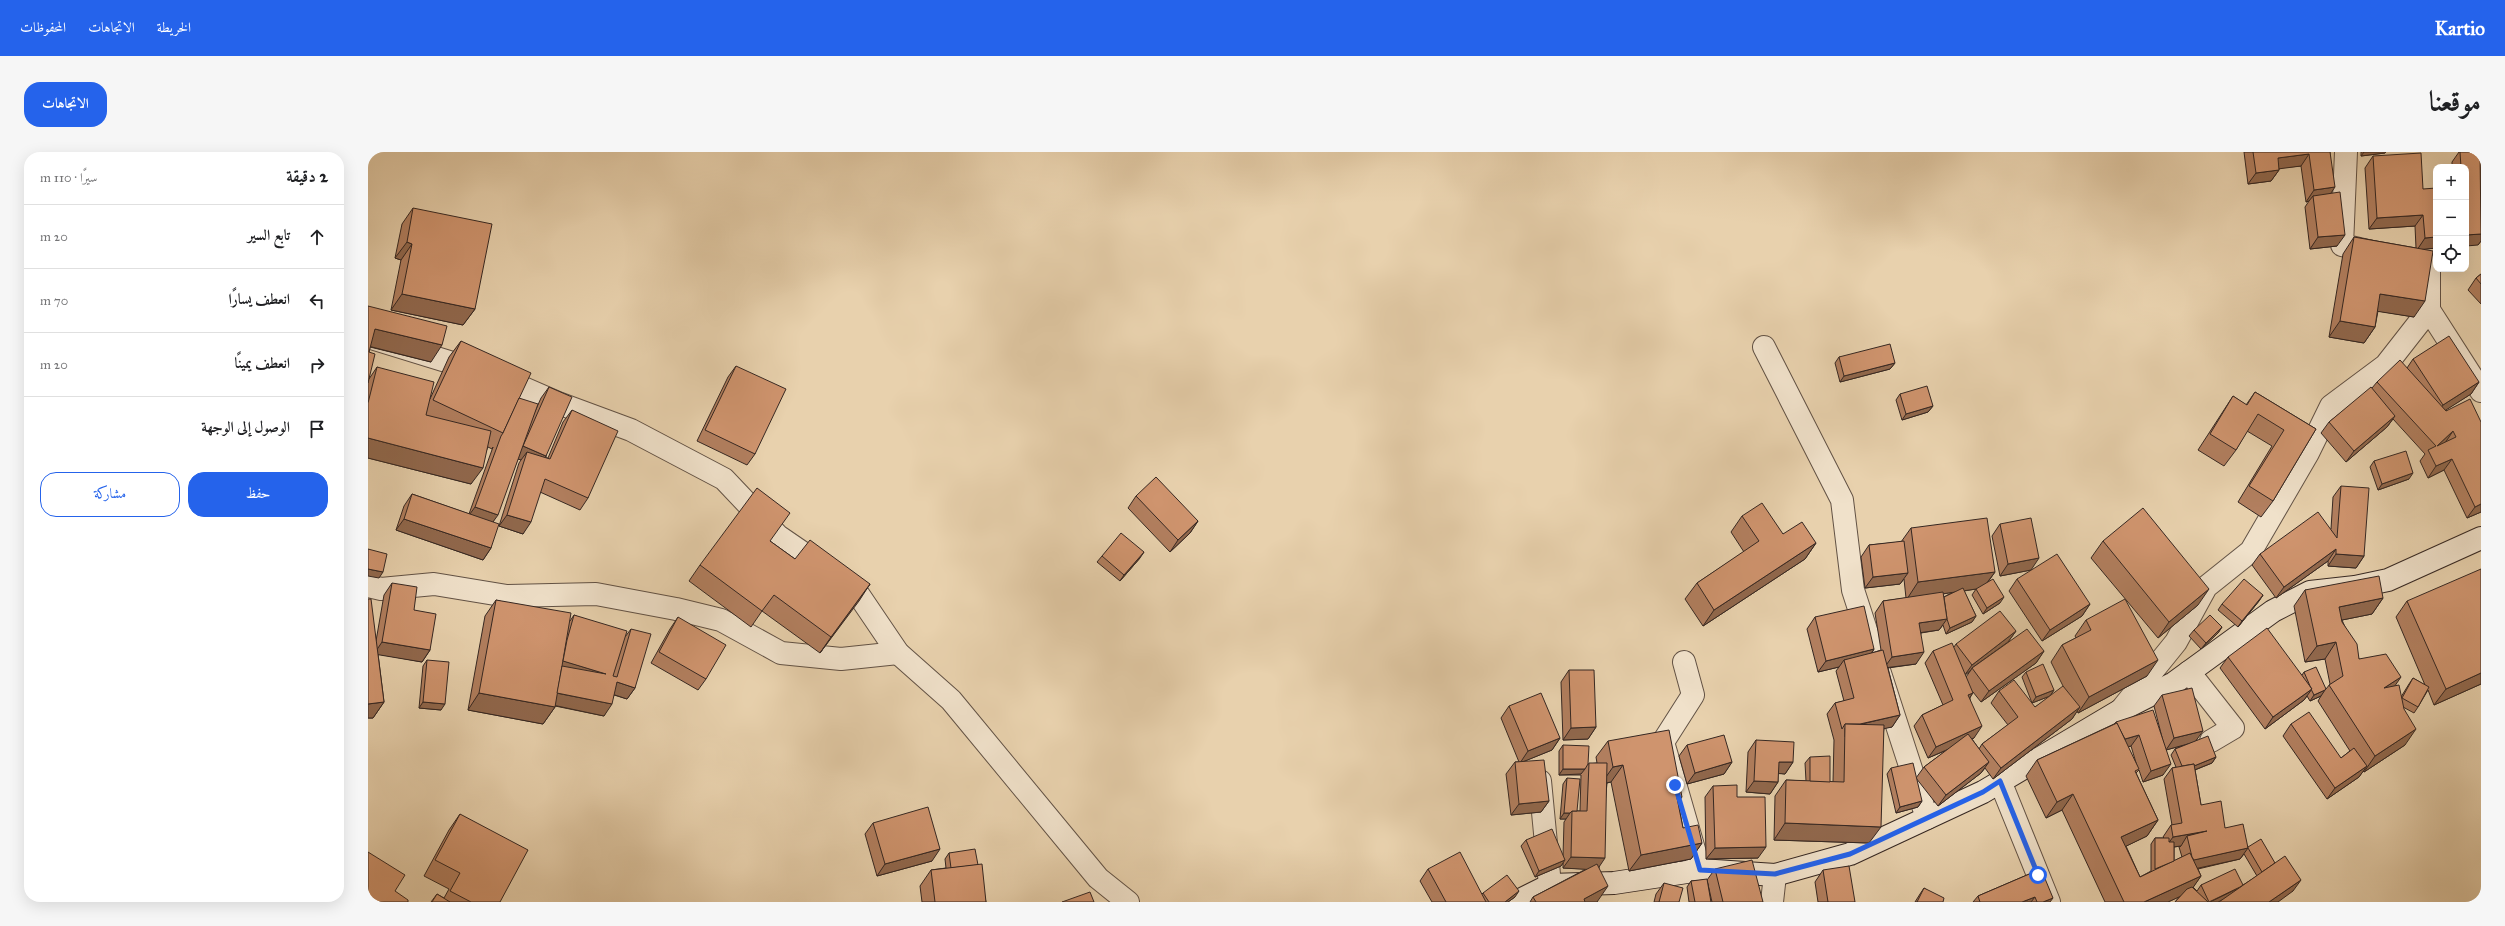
<!DOCTYPE html>
<html lang="ar">
<meta charset="utf-8">
<style>
:root{--surface:#fff;--page:#f6f6f6;--text:#202124;--muted:#757577;--line:#e0e0e0;--accent:#2563eb}
body{margin:0;font-family:"IM FELL Great Primer",Amiri,serif;background:var(--page);color:var(--text);direction:rtl}
.controls{position:absolute;right:12px;top:12px;display:grid;overflow:hidden;border-radius:8px;box-shadow:0 4px 16px #0002}
.controls button{width:36px;height:36px;display:grid;place-items:center;padding:0;border:0;border-bottom:1px solid var(--line);background:var(--surface);color:var(--text);font:20px sans-serif}
.stop{position:absolute;width:12px;height:12px;margin:-9px;border:3px solid #2563eb;border-radius:50%;background:#fff}
.stop.end{background:#2563eb;border-color:#fff;box-shadow:0 1px 4px #0008}
.list{margin:0;padding:0;list-style:none}
h2{display:flex;justify-content:space-between;align-items:center;height:52px;margin:0;padding:0 16px;font-size:17px}
h2 small{font-size:13px;font-weight:400;color:var(--muted)}
.list li{display:grid;grid-template-columns:26px 1fr auto;gap:12px;align-items:center;box-sizing:border-box;height:64px;padding:0 16px;border-top:1px solid var(--line)}
.list b{display:block;font-size:15px;white-space:nowrap}
.list em{font-size:13px;font-style:normal;color:var(--muted)}
.actions{display:flex;gap:8px;padding:12px 16px}
.actions a{flex:1;padding:9px 0;border:1px solid var(--accent);border-radius:16px;text-align:center;font-size:14px;color:var(--accent)}
.actions .main{background:var(--accent);color:#fff}
.icon{flex:none;width:22px;height:22px;fill:none;stroke:currentColor;stroke-width:2;stroke-linecap:round;stroke-linejoin:round}
.map{position:relative;flex:none;width:2113px;height:750px;overflow:hidden;direction:ltr;border-radius:16px}
header{display:flex;align-items:center;gap:24px;box-sizing:border-box;height:56px;padding:0 20px;background:var(--accent);color:#fff}
header strong{font-size:19px}
nav{display:flex;gap:22px;margin-inline-start:auto;font-size:14px}
.intro{display:flex;align-items:center;justify-content:space-between;box-sizing:border-box;height:96px;padding:0 24px}
h1{margin:0;font-size:28px}
.button{padding:10px 18px;border-radius:16px;background:var(--accent);color:#fff;font-size:14px;font-weight:700}
main{display:flex;gap:24px;padding:0 24px}
aside{flex:1;background:var(--surface);border-radius:16px;box-shadow:0 4px 16px #0002}
.map>svg:first-child{display:block}
</style>
<header>
<strong>Kartio</strong>
<nav><a>الخريطة</a><a>الاتجاهات</a><a>المحفوظات</a></nav>
</header>
<div class="intro"><h1>موقعنا</h1><a class="button">الاتجاهات</a></div>
<main>
<div class="map">
<svg width="2113" height="750" viewBox="0 0 2113 750">
<rect width="100%" height="100%" fill="#e8d1ad"/>
<filter id="stains"><feTurbulence type="fractalNoise" baseFrequency=".005" numOctaves="4"/><feColorMatrix values="0 0 0 0 .2 0 0 0 0 .09 0 0 0 0 .02 0 0 0 .5 -.17"/></filter>
<radialGradient id="worn" r=".72"><stop offset=".6" stop-color="#630" stop-opacity="0"/><stop offset="1" stop-color="#630" stop-opacity=".3"/></radialGradient>
<g fill="none" stroke-linecap="round" stroke-linejoin="round">
<defs>
<g id="minor">
<polyline points="1978,0 1974,93 2008,101"/>
<polyline points="2061,158 2113,239"/>
<polyline points="0,185 130,225 190,251 263,278 356,327 410,384 486,436 530,501 583,548 730,726 760,750"/>
<polyline points="1396,195 1474,348 1485,438 1559,666"/>
<polyline points="0,434 13,437 66,432 139,444 228,442 308,457 353,468 413,501 473,507 530,501"/>
<polyline points="1316,510 1325,543 1295,590 1332,718"/>
<polyline points="1821,520 1865,576 1843,589"/>
<polyline points="1753,558 1808,490 1838,435 1883,399 1940,301 1963,254 2018,213 2061,158 2061,114 2041,109"/>
<polyline points="1172,629 1182,733"/>
<polyline points="1632,629 1681,750"/>
<polyline points="1404,750 1407,723"/>
</g>
<polyline id="secondary" points="1148,750 1182,733 1246,731 1332,718 1407,723 1482,702 1615,640 1753,558 1806,531 1905,459 1942,440 1987,435 2020,428 2113,386"/>
</defs>
<!-- minor casing -->
<use href="#minor" stroke="#625245" stroke-width="24"/>
<!-- secondary casing -->
<use href="#secondary" stroke="#352722" stroke-width="24"/>
<!-- minor -->
<use href="#minor" stroke="#f0e1ca" stroke-width="22"/>
<!-- secondary -->
<use href="#secondary" stroke="#f0e1ca" stroke-width="22"/>
</g>
<!-- wall -->
<g fill="#b27f5f" stroke="#352722" fill-rule="evenodd">
<polygon points="1876,0 1962,0 1962,42 1969,94 1942,97 1937,55 1941,49 1938,50 1933,14 1911,16 1911,18 1903,29 1880,32"/>
<polygon points="1993,0 2018,0 2017,1 1993,4"/>
<polygon points="2091,0 2112,0 2113,8 2113,89 2110,93 2098,15 2084,15 2084,10"/>
<polygon points="2005,4 2055,37 2068,96 2055,97 2046,165 2010,159 2007,175 1996,191 1961,185 1975,102 1986,85 2048,96 2047,74 2001,77 1997,16"/>
<polygon points="45,56 107,157 95,173 23,158 33,108 27,106 34,72"/>
<polygon points="2113,122 2113,152 2100,138 2108,126"/>
<polygon points="0,154 63,210 2,195 1,200 1,227 9,215 62,247 81,205 93,189 151,246 165,264 173,246 181,235 178,306 180,306 195,270 204,258 220,346 212,358 172,340 155,382 131,374 151,311 153,308 150,307 125,370 123,396 115,408 28,378 36,354 44,342 101,362 125,295 124,297 120,295 103,332 0,306"/>
<polygon points="1471,205 1527,211 1522,217 1472,230 1467,211"/>
<polygon points="2045,207 2111,230 2103,242 2077,258 2113,270 2113,360 2099,366 2076,318 2060,326 2052,309 2057,302 2025,267 2019,275 1978,310 1953,281 1961,270 2004,236 2009,230 2039,216"/>
<polygon points="368,214 387,302 379,313 329,289 360,225"/>
<polygon points="1887,240 1948,277 1905,349 1893,365 1870,350 1904,294 1879,279 1868,298 1856,314 1830,298 1854,261 1865,244 1878,253"/>
<polygon points="1532,242 1565,254 1560,260 1534,268 1528,248"/>
<polygon points="2006,309 2041,327 2010,338 2002,315"/>
<polygon points="1973,334 1996,404 1988,416 1960,414 1960,409 1908,446 1884,413 1892,402 1963,377 1965,345"/>
<polygon points="768,344 830,369 822,381 802,400 760,356"/>
<polygon points="1374,364 1415,382 1448,391 1437,407 1335,474 1317,447 1329,431 1376,400 1363,380"/>
<polygon points="1632,372 1663,418 1632,424 1624,384"/>
<path d="M1543 376 1627 420 1620 430 1632 451 1615 462 1604 443 1608 437 1596 439 1608 464 1604 470 1578 482 1575 473 1571 478 1553 481 1548 512 1520 516 1532 563 1524 575 1516 576 1501 691 1406 688 1407 644 1418 628 1438 629 1437 611 1442 605 1462 630H1465L1466 588 1459 562 1467 551 1476 549 1468 519 1471 515 1450 520 1439 477 1447 465 1506 497 1504 501 1513 498 1507 461 1515 449 1538 446 1536 427 1532 432 1497 436 1493 405 1501 393 1533 390ZM1585 440 1576 445 1575 442Z"/>
<polygon points="402,389 427,407 502,432 452,501 394,459 383,475 321,429 332,413"/>
<polygon points="1735,389 1830,453 1790,486 1723,406"/>
<polygon points="734,404 772,406 752,429 729,410"/>
<polygon points="1649,427 1722,452 1714,464 1674,489 1641,439"/>
<polygon points="24,431 46,458 62,498 54,510 10,502 16,550 5,566 0,566 0,447 8,489 16,443"/>
<polygon points="1937,438 2015,446 2004,462 1974,468 1991,507 2027,534 2033,545 2041,532 2045,526 2057,533 2028,465 2039,449 2113,532 2066,553 2060,538 2050,555 2046,561 2035,555 2037,593 1996,620 1995,619 1991,625 1959,647 1915,584 1923,572 1973,606 1982,599 1950,549 1953,544 1942,549 1939,544 1936,548 1897,577 1852,516 1860,505 1934,523 1936,520 1958,537 1962,532 1957,507 1937,510 1926,454"/>
<polygon points="1895,443 1891,449 1870,475 1850,458 1854,452"/>
<polygon points="128,448 202,469 206,463 257,485 263,477 267,536 259,547 246,543 236,564 187,554 187,555 175,572 100,558 117,464"/>
<polygon points="310,465 338,527 330,538 283,511 302,477"/>
<path d="M1718 468 1779 524 1710 561 1709 559 1704 567 1625 627 1617 616 1613 621 1570 654 1548 626 1556 615 1579 598 1560 606 1546 574 1554 563 1575 553 1557 511 1565 499 1586 495 1588 492 1648 479 1640 490 1676 499 1668 511 1613 550 1605 540 1602 546 1606 586 1604 587 1611 597 1614 592 1640 573 1623 551 1631 539 1667 555 1696 536 1683 510 1694 493 1708 486 1707 484ZM1603 518 1598 525 1597 523Z"/>
<polygon points="1854,475 1850,481 1833,497 1821,484 1826,478"/>
<polygon points="59,508 73,558 51,556 55,514"/>
<polygon points="1201,518 1228,575 1220,587 1195,588 1193,530"/>
<polygon points="1658,520 1686,538 1682,544 1664,551 1654,525"/>
<path d="M1794 543 1829 588 1848 605 1844 611 1827 618 1833 653 1857 676 1880 695 1907 711 1925 739 1853 748 1850 750H1807L1812 744 1800 750H1737L1694 658 1678 666 1658 624 1669 608 1746 572 1748 570 1796 593 1786 554ZM1816 593 1807 597 1803 603 1808 615 1804 616 1796 627 1804 673H1803L1795 685 1796 686H1787L1783 692V719L1772 725 1758 694 1779 684 1790 668 1768 621 1771 618 1775 630 1795 623 1798 598ZM1763 594 1769 614 1760 595ZM1813 694 1811 695 1814 705 1806 709V695ZM1876 702 1889 724 1875 733H1833L1829 739 1825 735 1833 724 1830 717 1872 707Z"/>
<polygon points="1141,554 1192,586 1184,598 1154,610 1181,649 1173,660 1143,663 1138,622 1147,610 1151,610 1133,566"/>
<polygon points="1388,588 1425,610 1417,622 1410,621 1410,630 1402,642 1378,640 1380,600"/>
<polygon points="1240,589 1310,650 1315,676 1334,691 1323,707 1261,719 1243,630 1239,631 1231,716 1229,750 1162,750 1165,745 1218,717 1195,716 1195,711 1193,714 1167,725 1153,694 1158,688 1195,704 1196,670 1198,667 1192,667 1195,632 1199,626 1209,659 1212,659 1213,623 1191,623 1191,599 1195,593 1220,612 1229,611 1228,605"/>
<polygon points="1319,593 1364,610 1356,622 1319,632 1311,604"/>
<polygon points="1523,616 1554,649 1550,655 1528,661 1519,622"/>
<polygon points="1345,634 1369,645 1390,706 1338,707 1337,645"/>
<polygon points="92,662 132,750 63,750 69,742 76,746 81,737 56,724 81,678"/>
<polygon points="505,671 564,709 509,724 497,682"/>
<polygon points="581,701 610,713 618,750 554,750 552,734 563,718 578,716 577,707"/>
<polygon points="1060,717 1114,742 1115,741 1147,745 1140,750 1064,750 1052,729"/>
<polygon points="1347,717 1395,750 1344,750 1339,728 1343,750 1321,750 1319,735 1323,729 1339,728"/>
<polygon points="1673,717 1682,750 1605,750 1610,744"/>
<polygon points="1455,718 1487,750 1450,750 1447,730"/>
<polygon points="1296,731 1311,750 1286,750 1288,742"/>
<polygon points="1556,736 1575,750 1547,750 1552,742"/>
</g>
<!-- shaded-wall -->
<g fill="#91684d" stroke="#352722">
<polygon points="1996,0 2018,0 2017,1 1993,4"/>
<polygon points="1941,2 1933,14 1902,18 1910,6"/>
<polygon points="1911,18 1903,29 1880,32 1888,21"/>
<polygon points="1967,35 1959,47 1945,44 1941,49 1938,50 1946,38"/>
<polygon points="2055,63 2047,74 2001,77 2009,66"/>
<polygon points="2113,82 2113,89 2110,93 2098,94 2098,83"/>
<polygon points="1977,83 1969,94 1942,97 1950,85"/>
<polygon points="2068,85 2068,96 2049,98 2057,86"/>
<polygon points="39,90 44,92 33,108 27,106"/>
<polygon points="34,142 107,157 95,173 23,158"/>
<polygon points="2012,142 2057,149 2046,165 2001,158"/>
<polygon points="1972,169 2007,175 1996,191 1961,185"/>
<polygon points="7,177 74,193 63,210 0,194"/>
<polygon points="1527,211 1522,217 1472,230 1476,224"/>
<polygon points="2111,230 2103,242 2067,265 2075,253"/>
<polygon points="1565,254 1560,260 1534,268 1538,262"/>
<polygon points="2027,264 2019,275 1978,310 1986,299"/>
<polygon points="2085,279 2077,291 2069,294"/>
<polygon points="0,286 115,316 103,332 0,306"/>
<polygon points="155,294 178,304 170,316 159,300 153,308 147,306"/>
<polygon points="2084,307 2076,318 2060,326 2068,314"/>
<polygon points="2045,321 2041,327 2010,338 2014,332"/>
<polygon points="2113,352 2113,360 2099,366 2107,355"/>
<polygon points="107,355 130,363 122,374 99,366"/>
<polygon points="139,363 163,370 155,382 131,374"/>
<polygon points="36,367 123,396 115,408 28,378"/>
<polygon points="830,369 822,381 802,400 810,388"/>
<polygon points="1448,391 1437,407 1335,474 1346,458"/>
<polygon points="1968,397 1960,409 1908,446 1916,435"/>
<polygon points="776,400 772,406 752,429 756,423"/>
<polygon points="1968,402 1996,404 1988,416 1960,414"/>
<polygon points="1671,406 1663,418 1632,424 1640,412"/>
<polygon points="0,417 15,420 11,426 0,424"/>
<polygon points="1627,420 1615,436 1539,447 1550,430"/>
<polygon points="1540,421 1532,432 1497,436 1505,425"/>
<polygon points="502,432 491,449 452,501 463,485"/>
<polygon points="1841,437 1830,453 1790,486 1801,470"/>
<polygon points="1895,443 1891,449 1870,475 1874,469"/>
<polygon points="1636,445 1632,451 1615,462 1619,456"/>
<polygon points="2015,446 2004,462 1959,471 1971,455"/>
<polygon points="1722,452 1714,464 1674,489 1682,478"/>
<polygon points="1608,464 1604,470 1578,482 1582,476"/>
<polygon points="1579,467 1571,478 1543,482 1551,471"/>
<polygon points="1854,475 1850,481 1833,497 1838,491"/>
<polygon points="1648,479 1640,490 1604,516 1603,518 1596,524 1604,513"/>
<polygon points="14,490 62,498 54,510 6,502"/>
<polygon points="1968,490 1957,507 1937,510 1949,494"/>
<polygon points="1506,497 1498,509 1476,508 1471,515 1450,520 1458,509"/>
<polygon points="1676,499 1668,511 1613,550 1621,539"/>
<polygon points="1556,500 1548,512 1516,516 1524,505"/>
<polygon points="193,508 238,522 192,522"/>
<polygon points="1790,508 1779,524 1710,561 1721,545"/>
<polygon points="2113,521 2113,532 2066,553 2078,537"/>
<polygon points="2033,525 2022,541 2016,536"/>
<polygon points="249,530 267,536 259,547 241,541"/>
<polygon points="1944,537 1936,548 1897,577 1905,565"/>
<polygon points="1686,538 1682,544 1664,551 1668,545"/>
<polygon points="1957,538 1953,544 1942,549 1946,543"/>
<polygon points="111,541 187,555 175,572 100,558"/>
<polygon points="188,541 244,552 236,564 180,552"/>
<polygon points="1605,541 1597,552 1600,543"/>
<polygon points="16,550 5,566 0,566 0,552"/>
<polygon points="55,550 77,552 73,558 51,556"/>
<polygon points="1712,555 1704,567 1625,627 1633,616"/>
<polygon points="1532,563 1524,575 1477,585 1477,576"/>
<polygon points="1614,574 1606,586 1560,606 1568,595"/>
<polygon points="1228,575 1220,587 1195,588 1203,576"/>
<polygon points="2048,577 2037,593 1996,620 2007,604"/>
<polygon points="1835,579 1827,590 1798,598 1806,586"/>
<polygon points="1771,583 1763,594 1746,599 1754,588"/>
<polygon points="1192,586 1184,598 1152,611 1160,599"/>
<polygon points="1848,605 1844,611 1811,624 1816,618"/>
<polygon points="1364,610 1356,622 1319,632 1327,621"/>
<polygon points="1411,610 1425,610 1417,622 1403,621"/>
<polygon points="1621,610 1613,621 1570,654 1578,643"/>
<polygon points="1803,612 1795,623 1775,630 1783,619"/>
<polygon points="1255,613 1243,630 1233,632 1245,615"/>
<polygon points="1999,614 1991,625 1959,647 1967,636"/>
<polygon points="1195,617 1217,617 1213,622 1191,623"/>
<polygon points="1386,629 1410,630 1402,642 1378,640"/>
<polygon points="1705,642 1694,658 1678,666 1689,650"/>
<polygon points="1314,645 1303,661 1309,646"/>
<polygon points="1181,649 1173,660 1143,663 1151,652"/>
<polygon points="1554,649 1550,655 1528,661 1532,655"/>
<polygon points="1196,661 1202,661 1198,667 1192,667"/>
<polygon points="1790,668 1779,684 1742,702 1753,685"/>
<polygon points="1417,671 1513,675 1501,691 1406,688"/>
<polygon points="1839,679 1819,684 1813,694 1797,696 1805,685"/>
<polygon points="1334,691 1323,707 1261,719 1273,703"/>
<polygon points="1398,695 1390,706 1338,707 1347,696"/>
<polygon points="1880,696 1872,707 1817,719 1825,708"/>
<polygon points="572,697 564,709 509,724 517,712"/>
<polygon points="1203,705 1237,706 1229,718 1195,716"/>
<polygon points="1197,708 1193,714 1167,725 1171,719"/>
<polygon points="1833,724 1822,740 1800,750 1776,750"/>
<polygon points="1933,728 1925,739 1910,750 1901,750"/>
<polygon points="1240,734 1229,750 1214,750 1216,747"/>
<polygon points="1875,734 1871,740 1850,750 1842,750"/>
<polygon points="1151,739 1147,745 1140,750 1137,750"/>
<polygon points="1667,745 1663,750 1654,750"/>
<polygon points="1685,746 1682,750 1675,750"/>
</g>
<!-- building -->
<g fill="#cf946e" stroke="#352722" fill-rule="evenodd">
<polygon points="1885,0 1962,0 1967,35 1946,38 1941,2 1910,6 1911,18 1888,21"/>
<polygon points="2092,0 2112,0 2113,82 2098,83 2098,15 2093,15"/>
<polygon points="2053,1 2055,37 2068,36 2068,85 2057,86 2055,63 2009,66 2005,4"/>
<polygon points="1972,40 1977,83 1950,85 1945,44"/>
<polygon points="45,56 124,72 107,157 34,142 44,92 39,90"/>
<polygon points="1986,85 2065,99 2057,149 2012,142 2007,175 1972,169"/>
<polygon points="2113,122 2113,132 2108,126"/>
<polygon points="0,154 79,174 74,193 7,177 1,200 7,202 0,231"/>
<polygon points="2081,184 2111,230 2075,253 2045,207"/>
<polygon points="93,189 163,221 135,281 65,248"/>
<polygon points="1522,192 1527,211 1476,224 1471,205"/>
<path d="M2032 208 2078 259 2102 247 2113 270V352L2107 355 2084 307 2068 314 2060 298 2068 294 2009 230ZM2085 279 2088 285 2069 294Z"/>
<polygon points="368,214 418,237 387,302 337,278"/>
<polygon points="9,215 66,230 58,263 123,279 115,316 0,286 0,251"/>
<polygon points="1559,234 1565,254 1538,262 1532,242"/>
<polygon points="181,235 204,245 178,304 155,294"/>
<polygon points="2003,235 2027,264 1986,299 1961,270"/>
<polygon points="1887,240 1948,277 1905,349 1881,334 1916,278 1890,262 1868,298 1842,282 1865,244 1879,253"/>
<polygon points="151,246 170,252 130,363 107,355 133,284 135,281"/>
<polygon points="204,258 250,279 220,346 177,327 163,370 139,363 159,300 182,307"/>
<polygon points="2038,299 2045,321 2014,332 2006,309"/>
<polygon points="788,325 830,369 810,388 768,344"/>
<polygon points="1973,334 2001,336 1996,404 1968,402 1968,397 1916,435 1892,402 1950,360 1969,386"/>
<polygon points="389,336 422,361 402,389 427,407 442,388 502,432 463,485 406,443 394,459 332,413"/>
<polygon points="44,342 131,372 123,396 36,367"/>
<polygon points="1394,351 1415,382 1434,370 1448,391 1346,458 1329,431 1391,389 1374,364"/>
<polygon points="1775,356 1841,437 1801,470 1735,389"/>
<polygon points="1619,366 1627,420 1550,430 1543,376"/>
<polygon points="1663,366 1671,406 1640,412 1632,372"/>
<polygon points="753,381 776,400 756,423 734,404"/>
<polygon points="1536,389 1540,421 1505,425 1501,393"/>
<polygon points="0,397 19,402 15,420 0,417"/>
<polygon points="1689,402 1722,452 1682,478 1649,427"/>
<polygon points="2113,417 2113,521 2078,537 2039,449"/>
<polygon points="2011,424 2015,446 1971,455 1974,470 1989,492 1991,507 2018,502 2033,525 2016,536 2031,533 2036,557 2048,577 2007,604 1961,533 1975,524 1968,490 1949,494 1937,438"/>
<polygon points="1625,427 1636,445 1619,456 1608,437"/>
<polygon points="1876,427 1895,443 1874,469 1854,452"/>
<polygon points="24,431 49,435 46,458 68,462 62,498 14,490"/>
<polygon points="1595,436 1608,464 1582,476 1579,467 1576,445"/>
<polygon points="1575,440 1579,467 1551,471 1556,500 1524,505 1515,449"/>
<polygon points="0,447 3,447 16,550 0,552"/>
<polygon points="1757,447 1790,508 1721,545 1694,493 1723,478 1718,468"/>
<polygon points="128,448 203,461 187,555 111,541"/>
<polygon points="1496,454 1506,497 1458,509 1447,465"/>
<polygon points="1632,459 1648,479 1604,513 1588,492"/>
<polygon points="206,463 259,479 245,524 249,525 263,477 283,482 267,536 249,530 244,552 189,541 194,514 238,522 195,509 199,488"/>
<polygon points="1842,463 1854,475 1838,491 1826,478"/>
<polygon points="310,465 358,493 338,527 291,500"/>
<polygon points="1899,476 1944,537 1905,565 1860,505"/>
<polygon points="1659,477 1676,499 1621,539 1604,516"/>
<polygon points="1584,491 1605,541 1600,543 1614,574 1568,595 1554,563 1585,548 1565,499"/>
<polygon points="1515,498 1532,563 1492,572 1477,572 1474,577 1467,551 1486,546 1476,508"/>
<polygon points="59,508 81,510 77,552 55,550"/>
<polygon points="1675,512 1686,538 1668,545 1658,520"/>
<polygon points="1948,515 1958,537 1957,538 1946,543 1943,537 1944,537 1942,534 1936,520"/>
<polygon points="1201,518 1226,518 1228,575 1203,576"/>
<polygon points="2045,526 2061,535 2050,555 2034,546"/>
<polygon points="1646,528 1667,555 1695,534 1712,555 1633,616 1614,592 1650,565 1631,539"/>
<polygon points="1824,536 1835,579 1806,586 1794,543"/>
<polygon points="1173,541 1192,586 1160,599 1141,554"/>
<polygon points="1785,558 1803,612 1783,619 1771,583 1757,587 1748,570"/>
<polygon points="1941,560 1973,606 1986,596 1999,614 1967,636 1923,572"/>
<polygon points="1749,571 1771,617 1767,619 1790,668 1753,685 1772,725 1822,701 1833,724 1776,750 1756,750 1705,642 1689,650 1669,608"/>
<polygon points="1477,572 1516,573 1513,675 1417,671 1418,628 1476,630"/>
<polygon points="1301,578 1314,645 1309,646 1315,676 1330,673 1334,691 1273,703 1255,613 1245,615 1240,589"/>
<polygon points="1600,582 1621,610 1578,643 1556,615"/>
<polygon points="1356,583 1364,610 1327,621 1319,593"/>
<polygon points="1840,584 1848,605 1826,614 1826,612 1814,614 1807,597"/>
<polygon points="1388,588 1426,590 1425,610 1411,610 1410,630 1386,629"/>
<polygon points="1195,593 1221,594 1220,612 1217,617 1195,617"/>
<polygon points="1462,604 1462,630 1442,629 1442,605"/>
<polygon points="1176,608 1181,649 1151,652 1147,610"/>
<polygon points="1221,611 1239,611 1237,706 1203,705 1204,659 1219,659"/>
<polygon points="1545,611 1554,649 1532,655 1523,616"/>
<polygon points="1826,612 1833,653 1853,649 1857,676 1875,672 1880,696 1826,708 1824,705 1819,684 1839,679 1805,685 1803,673 1814,671 1804,616"/>
<polygon points="1199,626 1212,627 1209,659 1204,659 1202,661 1196,661"/>
<polygon points="1369,633 1369,645 1397,645 1398,695 1347,696 1345,634"/>
<polygon points="560,655 572,697 517,712 505,671"/>
<polygon points="92,662 160,698 132,750 103,750 82,739 92,721 67,708"/>
<polygon points="1184,677 1197,708 1171,719 1158,688"/>
<polygon points="1787,686 1801,686 1801,690 1806,690 1806,709 1787,717"/>
<polygon points="1893,687 1907,711 1894,720 1880,696 1880,695"/>
<polygon points="607,697 610,713 583,716 581,701"/>
<polygon points="0,700 37,723 27,739 40,748 40,750 0,750"/>
<polygon points="1092,700 1118,750 1078,750 1060,717"/>
<polygon points="1917,704 1933,728 1901,750 1851,750"/>
<polygon points="1384,708 1395,750 1355,750 1347,717"/>
<polygon points="614,712 618,750 567,750 563,718"/>
<polygon points="1229,712 1240,734 1216,747 1217,750 1168,750 1165,745"/>
<polygon points="1481,714 1487,750 1460,750 1455,718"/>
<polygon points="1673,717 1685,746 1675,750 1669,750 1667,745 1654,750 1612,750 1610,744"/>
<polygon points="1867,717 1875,733 1872,735 1841,750 1833,733"/>
<polygon points="1139,723 1151,739 1137,750 1121,750 1115,741"/>
<polygon points="1339,727 1343,750 1327,750 1323,729"/>
<polygon points="1296,731 1315,736 1311,750 1291,750"/>
<polygon points="1824,735 1840,750 1807,750 1819,737"/>
<polygon points="1556,736 1576,746 1575,750 1549,750"/>
<polygon points="722,740 726,750 694,750"/>
<polygon points="69,742 82,750 64,750"/>
</g>
<g fill="none" stroke-linecap="round" stroke-linejoin="round">
<!-- route -->
<polyline stroke="#2563eb" stroke-width="5" points="1307,633 1332,718 1407,722 1482,702 1615,640 1632,629 1670,723"/>
</g>
<rect width="100%" height="100%" filter="url(#stains)"/>
<rect width="100%" height="100%" fill="url(#worn)"/>
</svg>
<div class="controls">
<button>+</button>
<button>−</button>
<button><svg class="icon" aria-label="locate" viewBox="0 0 24 24"><circle cx="12" cy="12" r="6"/><path d="M12 2v4M12 18v4M2 12h4M18 12h4"/></svg></button>
</div>
<div class="stop" style="left:1670px;top:723px"></div>
<div class="stop end" style="left:1307px;top:633px"></div>
</div>
<aside>
<h2>2 دقيقة<small>سيرًا · 110 m</small></h2>
<ul class="list">
<li><svg class="icon" aria-label="ahead" viewBox="0 0 24 24"><path d="M12 20V5M6 11l6-6 6 6"/></svg><div><b>تابع السير</b></div><em>20 m</em></li>
<li><svg class="icon" aria-label="left" viewBox="0 0 24 24"><path d="M17 20v-9H6M10 6l-5 5 5 5"/></svg><div><b>انعطف يسارًا</b></div><em>70 m</em></li>
<li><svg class="icon" aria-label="right" viewBox="0 0 24 24"><path d="M7 20v-9h11M14 6l5 5-5 5"/></svg><div><b>انعطف يمينًا</b></div><em>20 m</em></li>
<li><svg class="icon" aria-label="arrive" viewBox="0 0 24 24"><path d="M6 21V4h12l-3 4 3 4H6"/></svg><div><b>الوصول إلى الوجهة</b></div></li>
</ul>
<div class="actions"><a class="main">حفظ</a><a>مشاركة</a></div>
</aside>
</main>
